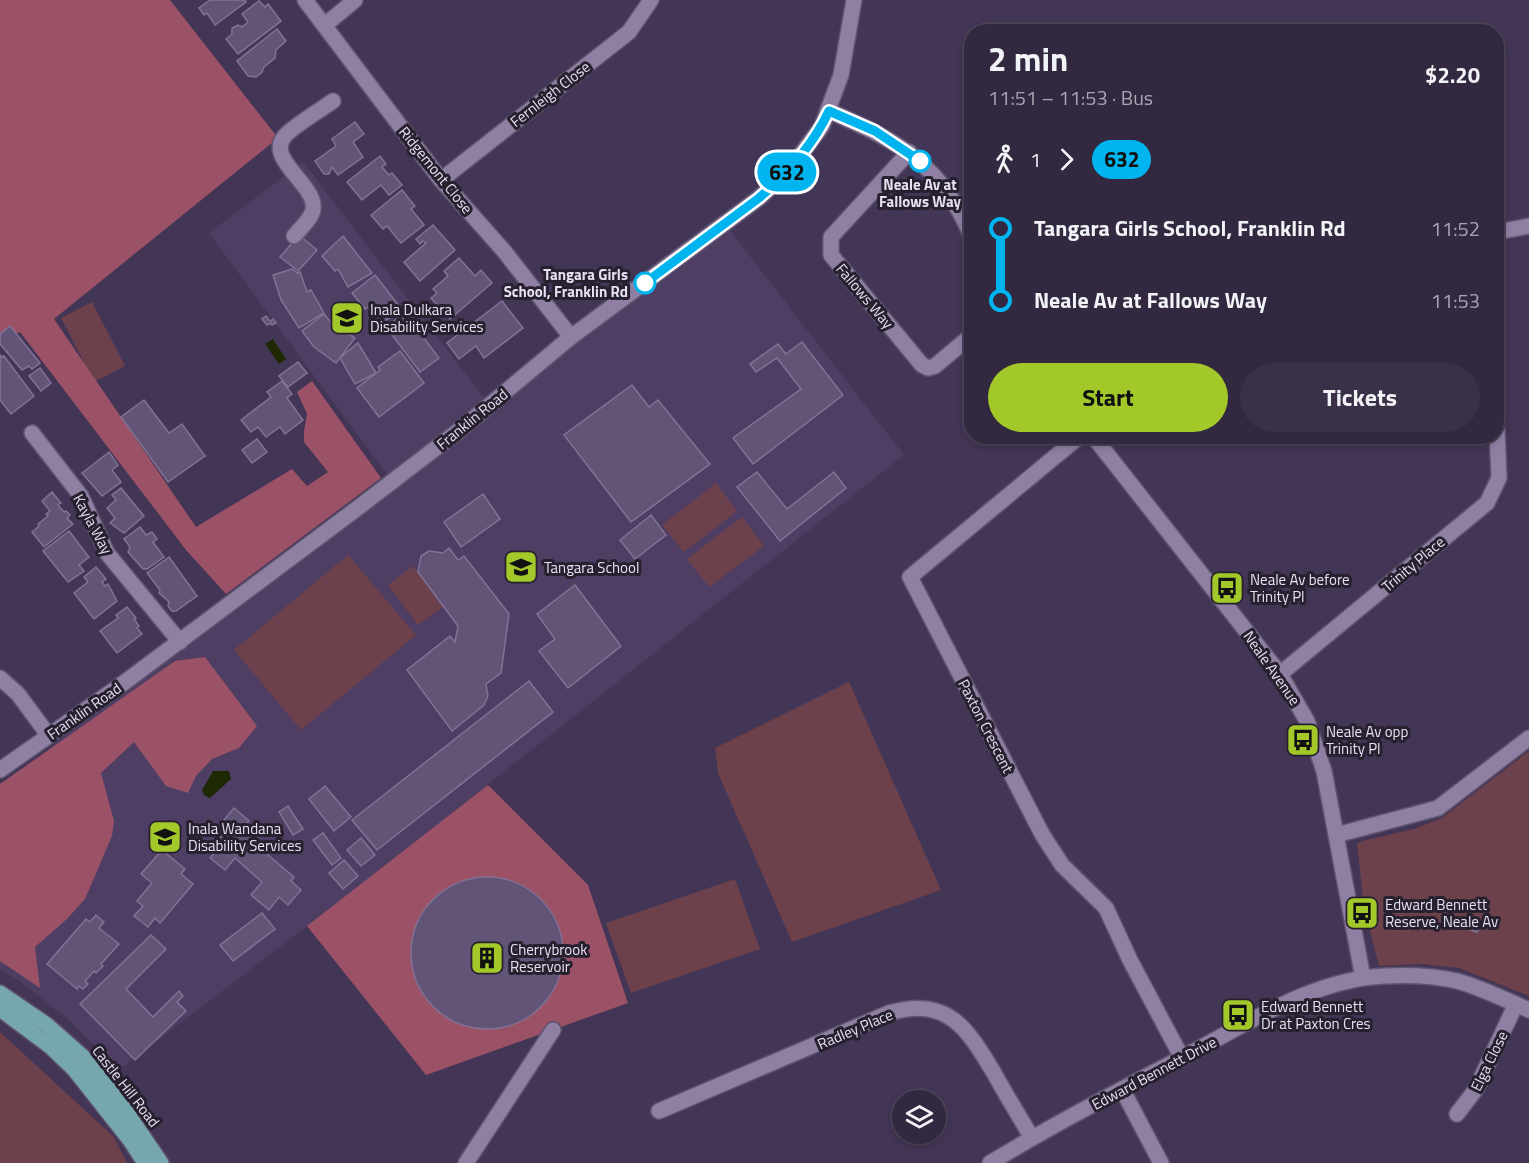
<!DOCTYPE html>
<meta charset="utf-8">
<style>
body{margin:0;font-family:"Titillium Web",sans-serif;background:#3a3047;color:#f1f3f6;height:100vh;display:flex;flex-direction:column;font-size:22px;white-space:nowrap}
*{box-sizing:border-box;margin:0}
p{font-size:20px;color:#a8a6b1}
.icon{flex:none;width:33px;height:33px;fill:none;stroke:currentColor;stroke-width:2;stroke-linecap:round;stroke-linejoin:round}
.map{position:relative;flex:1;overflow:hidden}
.side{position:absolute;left:964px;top:24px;width:540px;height:420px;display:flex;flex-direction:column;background:#322840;border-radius:24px;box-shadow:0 3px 9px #0003,0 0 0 2px #4d4459}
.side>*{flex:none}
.badge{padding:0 12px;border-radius:20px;font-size:21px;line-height:39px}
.buttons{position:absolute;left:892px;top:1090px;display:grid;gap:12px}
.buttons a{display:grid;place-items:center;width:54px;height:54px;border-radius:50%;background:#322840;box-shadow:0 3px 9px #0003,0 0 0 2px #4d4459;font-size:30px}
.map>.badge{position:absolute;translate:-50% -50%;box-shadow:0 0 0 3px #fff}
.legs{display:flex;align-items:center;gap:9px;height:66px;padding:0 24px;font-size:20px}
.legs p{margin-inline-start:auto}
.overview{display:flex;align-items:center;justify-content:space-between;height:102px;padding:0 24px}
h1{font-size:33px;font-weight:700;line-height:45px}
.action{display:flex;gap:12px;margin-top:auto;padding:12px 24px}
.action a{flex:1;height:69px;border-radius:36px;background:#a2c929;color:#111;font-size:24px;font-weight:700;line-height:69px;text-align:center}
.action a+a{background:#3a3047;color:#f1f3f6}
ul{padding:0 24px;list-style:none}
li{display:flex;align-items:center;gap:21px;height:72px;font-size:22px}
li i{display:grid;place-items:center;width:9px;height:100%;margin:0 8px;background:currentColor}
li i::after{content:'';width:15px;height:15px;margin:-8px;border:4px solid;border-radius:50%;background:#322840}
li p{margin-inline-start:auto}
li:first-child i{background:linear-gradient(#0000 50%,currentColor 0)}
li:last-child i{background:linear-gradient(currentColor 50%,#0000 0)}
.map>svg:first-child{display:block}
.built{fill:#4e3e64}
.green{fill:#6c414c}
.forest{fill:#9b5267}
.water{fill:#1e2803}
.building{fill:#625476;stroke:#817296;stroke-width:1.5}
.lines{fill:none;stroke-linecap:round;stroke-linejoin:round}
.minor-casing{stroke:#5f536e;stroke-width:18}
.major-casing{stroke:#5f536e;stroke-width:18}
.minor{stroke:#8e7fa3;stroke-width:15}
.major{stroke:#75a7ad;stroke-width:15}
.line-1-casing{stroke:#fff;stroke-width:14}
.line-1{stroke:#00b5ef;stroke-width:9}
.stop-1-dot{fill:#fff;stroke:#00b5ef;stroke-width:3}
.labels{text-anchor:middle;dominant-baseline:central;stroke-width:6;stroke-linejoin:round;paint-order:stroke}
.street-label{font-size:15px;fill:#e7dff4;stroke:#27212f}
.stop-label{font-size:15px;font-weight:bold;fill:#e7dff4;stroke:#27212f}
.poi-label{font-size:15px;fill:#e7dff4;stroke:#27212f;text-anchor:start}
</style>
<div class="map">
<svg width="1529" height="1163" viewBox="0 0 1529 1163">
<rect width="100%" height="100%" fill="#433555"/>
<g class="built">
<polygon points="303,162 488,403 390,479 209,233"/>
<polygon points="725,224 904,455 365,882 119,1070 68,1019 18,980 0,970 0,793 125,682"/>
</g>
<g class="green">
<polygon points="92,302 125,366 94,382 61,318"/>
<polygon points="716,483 737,511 684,552 662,525"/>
<polygon points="742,517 764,546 709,587 687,559"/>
<polygon points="348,555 416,635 301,730 234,650"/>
<polygon points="413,566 443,607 418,625 388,585"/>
<polygon points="849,682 941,890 792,942 718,773 715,748"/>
<polygon points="1529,751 1529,996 1459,968 1421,964 1379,966 1364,906 1357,844 1362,841 1414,829 1442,818"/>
<polygon points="735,879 760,949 631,993 606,923"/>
<polygon points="0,1032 114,1137 127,1163 0,1163"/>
</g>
<g class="forest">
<polygon points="0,0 170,0 278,138 54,319 196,527 292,469 307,486 328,472 304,442 304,431 307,414 297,392 312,381 381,478 226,594 186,550 20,332 0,341"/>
<polygon points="205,657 257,726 239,748 212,759 196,776 188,793 166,786 134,742 101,773 114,821 112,836 85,899 67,919 35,947 40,988 0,961 0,784 175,661"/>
<polygon points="488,785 588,885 628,1003 426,1075 307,926"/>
</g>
<g class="water">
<polygon points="273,339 286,359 279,364 265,344"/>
<polygon points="213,771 229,771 231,779 210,798 204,795 202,790"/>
</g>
<g class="building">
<polygon points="210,0 245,0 246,2 215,25 207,13 204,15 199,8"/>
<polygon points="259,1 265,7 268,4 281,21 238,54 226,39 232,34 232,28 238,25 242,27 248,22 242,14"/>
<polygon points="277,29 286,41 276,50 275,58 264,67 262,72 256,77 248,76 237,61"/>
<polygon points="355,122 364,134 353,142 363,157 338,175 332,167 329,174 324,174 315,161 336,146 332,139"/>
<polygon points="380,156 386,164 382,167 389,175 392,173 402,185 389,195 381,185 362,200 347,182"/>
<polygon points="402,190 415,206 411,209 424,225 401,243 387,226 383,229 371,215"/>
<polygon points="433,225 455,250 420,281 404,262 426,243 423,241 420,244 416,239"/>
<polygon points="299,235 317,250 298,271 280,257"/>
<polygon points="343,236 372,273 348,287 338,269 335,271 322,256"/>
<polygon points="459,258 475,276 481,270 492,283 450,319 431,298 437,293 433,289 448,276 444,271"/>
<polygon points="292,269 297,273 300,272 307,292 311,290 324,313 299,328 281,300 273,275"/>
<polygon points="375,275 403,311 376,325 368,307 365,309 352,293"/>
<polygon points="502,301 523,328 484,358 476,346 459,359 447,343"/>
<polygon points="405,313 439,358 420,372 386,327"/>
<polygon points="324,314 337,330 339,328 355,338 336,363 314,347 302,331"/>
<polygon points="266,316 270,321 273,319 276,323 272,325 271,323 267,325 262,319"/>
<polygon points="10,326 40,363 32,369 29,366 22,370 0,344 0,334"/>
<polygon points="802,342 843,395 753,464 733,438 801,389 777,358 756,372 750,364 778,344 786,354"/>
<polygon points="358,343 376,373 355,384 340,358"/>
<polygon points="400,351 424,383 379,417 357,388 380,370 378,367"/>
<polygon points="0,355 2,357 4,356 34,396 11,414 0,400"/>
<polygon points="298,362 307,373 288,387 279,376"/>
<polygon points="40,368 51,383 41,391 29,376"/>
<polygon points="282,381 292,394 287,398 303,420 285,434 280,427 266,437 258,427 251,432 241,420 271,397 267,392"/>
<polygon points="632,385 649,407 658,400 710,464 631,522 564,435"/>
<polygon points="144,400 169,433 182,424 205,456 168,482 121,417"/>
<polygon points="257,439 267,452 252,463 242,450"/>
<polygon points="109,452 118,465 112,470 121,482 102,496 82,473"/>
<polygon points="757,472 787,509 834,472 846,488 780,541 737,487"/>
<polygon points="121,488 144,516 124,533 110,523 115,518 107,508 116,500 112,495"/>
<polygon points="52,492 61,503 58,505 64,512 66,511 70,515 67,518 73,524 44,547 32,532 39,526 38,524 48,516 46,514 50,511 42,501"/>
<polygon points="483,494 500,519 461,547 444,522"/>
<polygon points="651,515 666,535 635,559 620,540"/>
<polygon points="140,527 146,535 152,532 157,539 153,542 164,557 147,569 143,569 128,552 130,547 124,539"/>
<polygon points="69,531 89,557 79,565 84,571 68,582 43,551"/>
<polygon points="449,548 458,560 464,556 509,614 501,673 486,684 488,696 484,705 452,731 407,670 450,636 455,642 458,626 418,572 421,556 429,551 443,553"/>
<polygon points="169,557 197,596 176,611 172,611 168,606 169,602 159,593 160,590 147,573"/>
<polygon points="96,567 106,579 102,582 105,586 108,584 117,601 94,619 74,593 88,582 84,577"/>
<polygon points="575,585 621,646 568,688 539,651 555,639 537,614"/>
<polygon points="127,607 136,618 134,619 139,626 137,628 142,634 117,653 100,631 118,618 116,615"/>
<polygon points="529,681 553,712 377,850 352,820"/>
<polygon points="325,786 351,817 334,831 309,799"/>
<polygon points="288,806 303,829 293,835 279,812"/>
<polygon points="234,808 249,821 247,823 261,834 254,843 294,877 291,881 301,890 288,905 279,897 269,910 251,895 262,882 235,858 225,870 210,858 225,841 214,832"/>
<polygon points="323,833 341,858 332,865 313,840"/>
<polygon points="361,838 375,855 361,866 347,850"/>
<polygon points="162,850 185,869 181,874 193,884 160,923 155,918 148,927 134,916 143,906 137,901 152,883 141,874"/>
<polygon points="344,860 358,876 343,889 329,873"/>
<circle cx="487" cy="953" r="76"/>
<polygon points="262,913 275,929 233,961 220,945"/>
<polygon points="96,915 104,922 99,928 119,944 101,964 103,966 96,973 94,971 85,981 88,984 83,989 79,986 77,989 47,964 86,919 90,922"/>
<polygon points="1461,918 1480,924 1477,932 1458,926"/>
<polygon points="151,935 166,949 126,989 153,1017 179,991 183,996 177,1002 186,1011 135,1060 80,1004"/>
</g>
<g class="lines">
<g class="minor-casing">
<g id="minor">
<polyline points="305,0 441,180 504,251 571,337"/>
<polyline points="325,25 355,0"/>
<path d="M829 111C898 141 942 164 972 238"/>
<polyline points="909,152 831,237 831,255 922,365 928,368 935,366 972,335"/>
<polyline points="441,180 629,32 651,0"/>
<polyline points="1497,232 1529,226"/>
<path d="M294 236C300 229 311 219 313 210 318 186 266 160 284 137 290 128 322 109 333 101"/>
<polyline points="32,433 81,496 107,553 180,642"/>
<polyline points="1080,436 910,577 1042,834 1062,865 1106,908 1130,960 1182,1058"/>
<polyline points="1093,436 1280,674 1307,721 1324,771 1363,978"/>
<polyline points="1280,674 1487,503 1499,478 1497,430"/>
<polyline points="0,678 18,694 49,736"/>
<polyline points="0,770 125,682 359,507 462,428 571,337 759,198 790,169 822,126 841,75 854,0"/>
<polyline points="1336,835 1438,808 1529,738"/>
<polyline points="1122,1089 1161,1163"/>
<path d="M659 1111 889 1013C948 996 967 1028 994 1073 1006 1095 1019 1116 1032 1138"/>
<polyline points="1457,1114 1476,1089 1516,1004"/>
<polyline points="466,1163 553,1030"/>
<path d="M990 1163C1054 1124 1122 1089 1189 1054 1250 1022 1314 979 1385 976 1408 975 1435 976 1457 981 1482 988 1506 1000 1529 1010"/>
</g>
</g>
<g class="major-casing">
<g id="major">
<polyline points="0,993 47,1025 82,1056 125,1110 161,1163"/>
<polyline points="0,1009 51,1047 74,1069 130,1140 145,1163"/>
</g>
</g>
<use href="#minor" class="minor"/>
<use href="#major" class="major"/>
</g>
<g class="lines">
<g class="line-1-casing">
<path id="line-1" d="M645 283 759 198C788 173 813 145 829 111L875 131 920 161"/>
</g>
<use href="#line-1" class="line-1"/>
</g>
<defs>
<g id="university-square" transform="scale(1.725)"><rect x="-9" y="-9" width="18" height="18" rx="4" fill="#a2c929" stroke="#27212f"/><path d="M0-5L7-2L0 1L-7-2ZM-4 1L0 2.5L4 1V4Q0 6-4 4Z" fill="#111"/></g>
<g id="school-square" transform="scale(1.725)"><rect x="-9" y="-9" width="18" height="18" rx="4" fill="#a2c929" stroke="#27212f"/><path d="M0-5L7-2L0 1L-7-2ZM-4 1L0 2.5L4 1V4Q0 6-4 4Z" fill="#111"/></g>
<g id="bus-square" transform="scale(1.725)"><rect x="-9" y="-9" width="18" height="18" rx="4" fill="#a2c929" stroke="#27212f"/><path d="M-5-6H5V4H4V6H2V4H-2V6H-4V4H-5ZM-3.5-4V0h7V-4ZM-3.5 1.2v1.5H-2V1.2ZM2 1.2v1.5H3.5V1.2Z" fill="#111"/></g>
<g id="building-square" transform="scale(1.725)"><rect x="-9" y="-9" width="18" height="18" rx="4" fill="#a2c929" stroke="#27212f"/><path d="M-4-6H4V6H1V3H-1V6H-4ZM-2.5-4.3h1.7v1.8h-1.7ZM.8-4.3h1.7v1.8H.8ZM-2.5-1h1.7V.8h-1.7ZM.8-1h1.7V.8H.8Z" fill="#111"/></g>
</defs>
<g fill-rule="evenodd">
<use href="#university-square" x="347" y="318"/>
<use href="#school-square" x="521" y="567"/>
<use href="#bus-square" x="1227" y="588"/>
<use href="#bus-square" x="1303" y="740"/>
<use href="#school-square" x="165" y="837"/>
<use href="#bus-square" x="1362" y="913"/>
<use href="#building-square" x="487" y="958"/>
<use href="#bus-square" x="1238" y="1015"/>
</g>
<g class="stop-1-dot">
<circle cx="920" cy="161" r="10"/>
<circle cx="645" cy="283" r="10"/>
</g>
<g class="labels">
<g class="street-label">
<text transform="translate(550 94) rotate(-38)">Fernleigh Close</text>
<text transform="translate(436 170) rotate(51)">Ridgemont Close</text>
<text transform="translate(865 296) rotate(50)">Fallows Way</text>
<text transform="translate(472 419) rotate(-39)">Franklin Road</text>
<text transform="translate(93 524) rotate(62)">Kayla Way</text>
<text transform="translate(1413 564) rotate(-40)">Trinity Place</text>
<text transform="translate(1272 668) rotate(55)">Neale Avenue</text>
<text transform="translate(84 711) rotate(-35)">Franklin Road</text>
<text transform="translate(986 726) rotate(63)">Paxton Crescent</text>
<text transform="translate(855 1029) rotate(-23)">Radley Place</text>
<text transform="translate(1489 1061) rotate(-64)">Elga Close</text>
<text transform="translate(1154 1073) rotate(-28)">Edward Bennett Drive</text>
<text transform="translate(126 1086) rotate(52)">Castle Hill Road</text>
</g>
<g class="stop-label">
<text x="920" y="184">Neale Av at<tspan x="920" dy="17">Fallows Way</tspan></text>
<text x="628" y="274" text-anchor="end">Tangara Girls<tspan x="628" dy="17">School, Franklin Rd</tspan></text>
</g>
<g class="poi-label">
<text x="370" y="309">Inala Dulkara<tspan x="370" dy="17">Disability Services</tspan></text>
<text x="544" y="567">Tangara School</text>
<text x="1250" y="579">Neale Av before<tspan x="1250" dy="17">Trinity Pl</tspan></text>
<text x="1326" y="731">Neale Av opp<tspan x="1326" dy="17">Trinity Pl</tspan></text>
<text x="188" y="828">Inala Wandana<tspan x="188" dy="17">Disability Services</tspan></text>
<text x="1385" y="904">Edward Bennett<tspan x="1385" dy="17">Reserve, Neale Av</tspan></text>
<text x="510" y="949">Cherrybrook<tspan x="510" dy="17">Reservoir</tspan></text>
<text x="1261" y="1006">Edward Bennett<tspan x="1261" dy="17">Dr at Paxton Cres</tspan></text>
</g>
</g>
</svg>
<div class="buttons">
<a><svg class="icon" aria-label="layers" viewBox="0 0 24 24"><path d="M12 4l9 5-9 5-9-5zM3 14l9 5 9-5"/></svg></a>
</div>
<b class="badge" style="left:787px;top:172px;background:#00b5ef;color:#111">632</b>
<section class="side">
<div class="overview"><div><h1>2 min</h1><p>11:51 – 11:53 · Bus</p></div><b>$2.20</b></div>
<div class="legs"><svg class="icon" aria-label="walk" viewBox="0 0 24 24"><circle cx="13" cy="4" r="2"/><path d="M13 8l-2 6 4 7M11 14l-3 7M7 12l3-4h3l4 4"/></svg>1<svg class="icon" aria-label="forward" viewBox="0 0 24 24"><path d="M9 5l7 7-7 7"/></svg><b class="badge" style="background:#00b5ef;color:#111">632</b></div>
<ul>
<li><i style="color:#00b5ef"></i><b>Tangara Girls School, Franklin Rd</b><p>11:52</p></li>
<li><i style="color:#00b5ef"></i><b>Neale Av at Fallows Way</b><p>11:53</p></li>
</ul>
<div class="action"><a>Start</a><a>Tickets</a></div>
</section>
</div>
